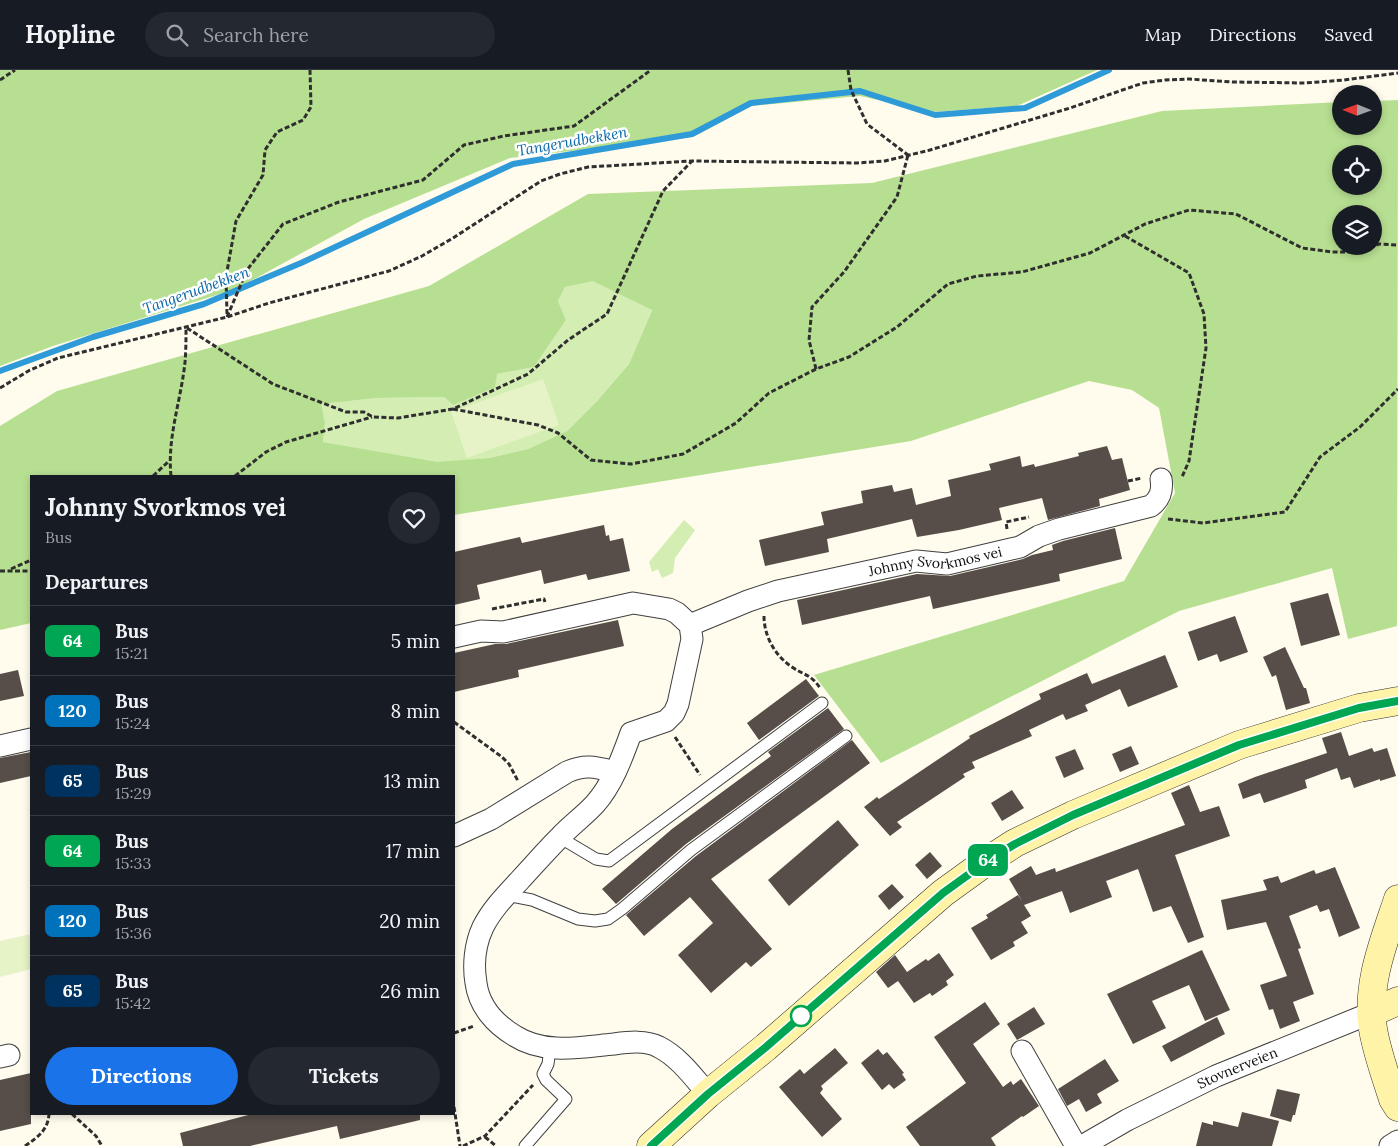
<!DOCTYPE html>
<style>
body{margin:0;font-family:Lora,serif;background:#242831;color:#f1f3f6;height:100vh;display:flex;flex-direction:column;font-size:19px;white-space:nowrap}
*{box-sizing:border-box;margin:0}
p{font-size:16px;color:#9ea1a6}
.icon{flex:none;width:28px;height:28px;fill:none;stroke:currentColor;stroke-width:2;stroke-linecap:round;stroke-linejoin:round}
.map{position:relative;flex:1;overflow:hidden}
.panel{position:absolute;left:30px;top:405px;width:425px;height:640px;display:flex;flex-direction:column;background:#171b24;border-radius:0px;box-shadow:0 2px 8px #0003}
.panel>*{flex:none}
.badge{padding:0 10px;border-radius:8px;font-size:18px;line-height:32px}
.needle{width:32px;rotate:271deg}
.controls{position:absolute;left:1332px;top:15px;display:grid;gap:10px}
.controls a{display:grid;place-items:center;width:50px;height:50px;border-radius:50%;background:#171b24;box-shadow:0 2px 8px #0003;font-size:25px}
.map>.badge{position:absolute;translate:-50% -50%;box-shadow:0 0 0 2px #fff}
h2{padding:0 15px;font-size:19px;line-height:45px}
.round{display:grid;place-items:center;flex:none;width:52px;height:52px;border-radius:26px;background:#242831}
.head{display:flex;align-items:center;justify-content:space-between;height:85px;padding:0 15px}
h1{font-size:24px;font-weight:700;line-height:38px}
.primary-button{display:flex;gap:10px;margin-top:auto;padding:10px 15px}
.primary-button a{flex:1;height:58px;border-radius:30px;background:#1a73e8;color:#fff;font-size:20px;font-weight:700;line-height:58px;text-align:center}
.primary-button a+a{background:#242831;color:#f1f3f6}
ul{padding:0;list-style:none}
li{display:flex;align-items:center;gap:15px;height:70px;padding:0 15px;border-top:1px solid #363941}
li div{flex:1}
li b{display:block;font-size:19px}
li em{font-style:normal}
li .badge{min-width:55px;font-weight:700;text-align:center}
header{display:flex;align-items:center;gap:30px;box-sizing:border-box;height:70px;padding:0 25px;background:#171b24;border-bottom:1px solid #363941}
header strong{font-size:24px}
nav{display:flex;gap:28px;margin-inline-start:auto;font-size:18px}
.search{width:350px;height:45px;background:#242831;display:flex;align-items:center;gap:12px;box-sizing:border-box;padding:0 18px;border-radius:28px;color:#9ea1a6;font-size:19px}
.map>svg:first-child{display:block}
.green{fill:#d3edb3}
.forest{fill:#b7df91;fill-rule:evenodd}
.pitch{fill:#e5f3c6}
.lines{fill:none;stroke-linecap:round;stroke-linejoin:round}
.stream{stroke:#2e9ad8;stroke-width:6}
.building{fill:#574e49}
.lane-casing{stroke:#404040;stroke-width:13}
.street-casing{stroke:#404040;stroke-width:23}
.secondary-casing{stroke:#2f2f2f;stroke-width:29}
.path{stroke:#2f2f2f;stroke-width:3;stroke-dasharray:5 2.5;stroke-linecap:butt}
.lane{stroke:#fff;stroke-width:11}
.street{stroke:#fff;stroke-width:21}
.secondary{stroke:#fff3a8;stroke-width:28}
.line-casing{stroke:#fff;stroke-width:11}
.line{stroke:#00a651;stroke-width:8}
.stop-dot{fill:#fff;stroke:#00a651;stroke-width:2.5}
.labels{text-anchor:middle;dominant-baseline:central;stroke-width:5;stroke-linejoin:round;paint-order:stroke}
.street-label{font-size:14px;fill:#0d0d0d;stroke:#fff}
.water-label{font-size:15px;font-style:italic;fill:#0d69a9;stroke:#fff}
</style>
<header>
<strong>Hopline</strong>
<div class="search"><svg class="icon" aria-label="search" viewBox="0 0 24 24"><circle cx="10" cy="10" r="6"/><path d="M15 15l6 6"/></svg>Search here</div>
<nav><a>Map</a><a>Directions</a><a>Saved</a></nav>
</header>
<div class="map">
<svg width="1398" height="1076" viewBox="0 0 1398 1076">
<rect width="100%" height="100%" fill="#fffbed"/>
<g class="green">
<polygon points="593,210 652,239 629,294 598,330 567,361 528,379 489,388 437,393 323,372 325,353 320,334 377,328 444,327 453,335 497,304 534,297 566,250 558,231 565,217"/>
<polygon points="684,450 695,460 675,488 673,503 662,508 658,499 652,502 649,492"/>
</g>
<g class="forest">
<polygon points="0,0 1097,0 1017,36 932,42 860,26 751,36 693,67 510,88 364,149 236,219 53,276 0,296"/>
<path d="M1398 30 1397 556 1348 569 1332 498 1179 541 881 693 814 605 1124 511 1175 423 1159 338 1132 320 1089 311 911 371 454 445V406H31V553L0 560V356L57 321 429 216 588 124 872 113 1162 41 1341 32V56H1374V31ZM1341 84H1374V116H1341ZM1341 144H1374V176H1341ZM593 211 652 240 629 294 598 330 567 361 528 379 489 388 437 392 323 372 325 353 321 334 377 328 444 327 453 335 495 317 497 304 534 297 566 250 558 231 565 217Z"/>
</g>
<g class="pitch">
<polygon points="543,309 559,355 467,388 451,342"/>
<polygon points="31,864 31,899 0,907 0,871"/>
</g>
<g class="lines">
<polyline class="stream" points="0,301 93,267 204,234 301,193 513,94 692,64 751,33 860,21 935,45 1025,38 1109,0"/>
</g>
<g class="building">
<polygon points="1107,376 1112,390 1122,388 1130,420 1099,429 1100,436 1048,450 1042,428 999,438 1002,450 959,460 917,467 912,449 827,469 829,482 765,496 759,470 824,455 821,442 863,433 861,421 892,415 894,422 912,418 916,435 951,426 948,410 991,400 989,394 1020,386 1022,397 1034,394 1035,397 1079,386 1078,383"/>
<polygon points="604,455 606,466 609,465 610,471 623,468 630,501 588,510 586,504 544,514 541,500 477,515 480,529 454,535 454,482 520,467 522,473"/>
<polygon points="1115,458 1122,489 1059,504 1060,511 933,539 930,526 802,555 797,530 917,504 950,506 1023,489 1032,485 1053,480 1052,475 1063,471"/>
<polygon points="1328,523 1340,565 1301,576 1290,533"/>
<polygon points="1235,546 1248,582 1220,592 1217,584 1198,591 1188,562"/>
<polygon points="618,550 624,576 518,600 519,607 454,622 454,583 495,574 506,574"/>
<polygon points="1285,577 1304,618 1306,618 1310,633 1286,640 1276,605 1272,607 1263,587"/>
<polygon points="1165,585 1178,617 1128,637 1120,619 1085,635 1088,641 1066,650 1063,644 1029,660 1032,666 972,692 975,698 963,704 965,707 897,752 902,757 890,766 864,737 877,727 879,729 970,668 969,666 1041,629 1039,624 1087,603 1092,614"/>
<polygon points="18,600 24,626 0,631 0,604"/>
<polygon points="806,609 819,626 759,670 747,653"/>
<polygon points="828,638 844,659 686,774 616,834 602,819 672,759 771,686 768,682"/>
<polygon points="1341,662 1349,686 1372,678 1374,682 1387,678 1396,706 1380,711 1380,709 1354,718 1350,707 1341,710 1337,698 1305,710 1307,718 1264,733 1260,723 1243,729 1238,714 1255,707 1327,683 1322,668"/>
<polygon points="852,670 870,693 711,809 772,879 751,897 746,892 711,923 678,885 713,853 690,827 644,866 626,845 696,786"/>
<polygon points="1131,676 1139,694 1120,702 1112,684"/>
<polygon points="1075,679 1084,699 1064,708 1055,687"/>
<polygon points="31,682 31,706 0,713 0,688"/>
<polygon points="1189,715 1200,742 1219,736 1230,766 1175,785 1204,867 1188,873 1171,836 1153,842 1138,799 1106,811 1112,827 1070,843 1062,821 1024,835 1031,846 1021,852 1028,863 1013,872 1015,876 991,890 971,858 988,848 986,845 1018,825 1022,831 1009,809 1031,796 1036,805 1055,798 1056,802 1185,755 1171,723"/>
<polygon points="1012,720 1024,738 1002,751 991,733"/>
<polygon points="838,750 859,775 789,836 768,810"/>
<polygon points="930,782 942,796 927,809 915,795"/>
<polygon points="1335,797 1360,858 1339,867 1329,839 1320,842 1317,835 1289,846 1301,878 1298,879 1314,924 1293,932 1300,951 1280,959 1273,939 1269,940 1260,915 1287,906 1266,852 1227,860 1221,830 1267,820 1263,810 1278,806 1281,813 1314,800 1316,804"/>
<polygon points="892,814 904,827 889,840 878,826"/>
<polygon points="1202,880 1230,940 1205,951 1189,915 1152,931 1166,958 1133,974 1107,924"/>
<polygon points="939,883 954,905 946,911 948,915 932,926 930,923 914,933 898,911 888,918 876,902 895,885 907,902 926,889 928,891"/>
<polygon points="985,932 1000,954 973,974 1003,1017 1011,1011 1013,1015 1021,1009 1039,1036 1023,1047 1022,1046 991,1068 996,1076 920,1076 906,1057 966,1013 934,967"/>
<polygon points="1034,937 1045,954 1017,970 1007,954"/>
<polygon points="1217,947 1225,964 1171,992 1162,976"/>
<polygon points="835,978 848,993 821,1016 823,1019 820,1023 842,1049 822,1067 779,1017 800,999 804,1004"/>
<polygon points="878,979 883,985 887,982 904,1003 902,1004 906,1010 894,1019 889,1014 882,1020 861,993"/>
<polygon points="1105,989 1119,1011 1097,1024 1102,1033 1086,1042 1079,1029 1067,1036 1058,1019"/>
<polygon points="31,1003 31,1054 0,1061 0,1010"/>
<polygon points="1277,1019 1300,1024 1295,1045 1293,1045 1291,1052 1270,1046"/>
<polygon points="1242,1042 1279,1051 1272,1076 1196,1076 1202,1052 1213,1055 1213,1051 1238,1057"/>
<polygon points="252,1044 420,1044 420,1050 340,1069 337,1056 250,1076 183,1076 180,1063"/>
</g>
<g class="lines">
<g class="lane-casing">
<g id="lane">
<polyline points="559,767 596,789 609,791 822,633"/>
<polyline points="506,825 532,830 578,849 595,851 608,849 622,839 691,780 846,666"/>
<polyline points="525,1076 566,1029 546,1010 543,1004 548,994 550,978"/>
</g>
</g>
<g class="street-casing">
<g id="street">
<path id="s1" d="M690 555 748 531 778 521 916 491 947 494 1011 479 1020 477 1039 466 1059 459 1151 436C1160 429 1163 421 1161 409"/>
<path d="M454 567 481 561 503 562 633 533 669 539 677 543 690 555 692 569 678 634 674 643 666 651 631 663C622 688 612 715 595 734 584 746 570 756 559 768 546 781 533 796 520 810 507 824 492 839 483 857 475 874 473 895 476 913 479 936 495 954 515 966 545 985 581 977 614 974 629 972 646 970 659 977 679 987 694 1008 708 1024"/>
<polyline points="0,676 31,669"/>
<path d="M454 766 491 749 567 702C586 694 595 697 615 702"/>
<polyline points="1022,981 1076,1076"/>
<polyline points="0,987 9,985"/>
<path id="s2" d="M1082 1076 1127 1050 1216 1006 1371 943"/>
<polyline points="1390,1076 1398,1071"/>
</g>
</g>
<g class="secondary-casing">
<g id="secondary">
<path d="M1398 829C1384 871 1366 914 1373 959 1377 983 1386 1007 1393 1029L1398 1037"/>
<polyline points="1371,943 1398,931"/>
<polyline points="651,1076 708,1024 766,977 943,823 990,789 1015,773 1073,745 1239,675 1359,638 1398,631"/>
</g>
</g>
<g class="path">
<polyline points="848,0 851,20 867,54 908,85"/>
<polyline points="0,10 15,0"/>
<polyline points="1125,166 1189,203 1204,244 1206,278 1189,391 1182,407"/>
<polyline points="227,244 226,207 236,151 263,105 265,80 277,62 303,50 311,37 310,0"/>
<polyline points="227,247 247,200 283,154 339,132 423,110 464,75 504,66 574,56 651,0"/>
<polyline points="187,258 273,314 346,342 364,342 373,347 398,348 453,339 528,304 568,270 607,244 663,121 692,91"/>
<polyline points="816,299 809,270 812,237 844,202 897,127 908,85"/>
<polyline points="0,318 30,300 58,288 227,247 269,233 389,201 422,186 453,168 541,111 560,104 588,97 692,91 857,93 885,91 930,80 1070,38 1143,13 1165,10 1189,9 1233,12 1305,13 1344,10 1398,3"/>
<polyline points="453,339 538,355 558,363 591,390 631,394 683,384 736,353 769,323 816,299 849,287 897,257 948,214 977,206 1022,202 1090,183 1145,154 1189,140 1236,144 1302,178 1332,182 1358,182 1379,174 1398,175"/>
<polyline points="153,406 169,391"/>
<path d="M171 406C167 367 181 331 185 292 186 281 186 269 186 258"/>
<polyline points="235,406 266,382 286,372 372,347"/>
<polyline points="1128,411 1142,408"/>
<polyline points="1168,449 1203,453 1285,442 1320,387 1360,357 1398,319"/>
<polyline points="1007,459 1006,452 1029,447"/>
<polyline points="11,499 31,490"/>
<polyline points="0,501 31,501"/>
<polyline points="492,539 544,529 545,532"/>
<path d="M764 546C764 566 775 586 792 597 803 605 811 604 820 618"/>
<polyline points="454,652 502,687 509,694 518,711"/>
<polyline points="675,667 700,705"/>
<polyline points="454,963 474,956"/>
<polyline points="454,1037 460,1076"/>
<polyline points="72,1044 96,1066 102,1076"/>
<polyline points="485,1067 496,1076"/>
<path d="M25 1076C38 1067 48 1060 49 1044"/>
<polyline points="463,1076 485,1066 533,1015"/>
</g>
<use href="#lane" class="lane"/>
<use href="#street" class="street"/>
<use href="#secondary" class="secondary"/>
</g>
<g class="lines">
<g class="line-casing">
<polyline id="line" points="651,1076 708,1024 766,977 943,823 990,789 1015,774 1073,745 1239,675 1359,638 1398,631"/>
</g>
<use href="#line" class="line"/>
</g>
<circle class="stop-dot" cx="801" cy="946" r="10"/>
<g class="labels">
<g class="street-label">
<text stroke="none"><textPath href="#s1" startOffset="255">Johnny Svorkmos vei</textPath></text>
<text stroke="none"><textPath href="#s2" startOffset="174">Stovnerveien</textPath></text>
</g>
<g class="water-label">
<text transform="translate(572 71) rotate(-10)">Tangerudbekken</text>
<text transform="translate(196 220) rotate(-20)">Tangerudbekken</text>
</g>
</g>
</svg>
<div class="controls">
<a><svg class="needle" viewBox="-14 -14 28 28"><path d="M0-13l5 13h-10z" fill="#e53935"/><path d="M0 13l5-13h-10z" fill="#9ea1a6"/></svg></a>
<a><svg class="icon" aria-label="locate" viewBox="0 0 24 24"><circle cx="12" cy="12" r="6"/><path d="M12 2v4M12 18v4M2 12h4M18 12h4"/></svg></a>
<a><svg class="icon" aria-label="layers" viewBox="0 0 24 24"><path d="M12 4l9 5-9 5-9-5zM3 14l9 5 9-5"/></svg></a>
</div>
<b class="badge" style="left:988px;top:790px;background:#00a651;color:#fff">64</b>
<section class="panel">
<div class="head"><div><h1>Johnny Svorkmos vei</h1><p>Bus</p></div><a class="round"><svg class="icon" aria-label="heart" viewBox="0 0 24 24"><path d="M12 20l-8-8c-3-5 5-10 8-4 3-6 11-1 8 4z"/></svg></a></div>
<h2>Departures</h2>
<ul>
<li><span class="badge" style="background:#00a651;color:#fff">64</span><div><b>Bus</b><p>15:21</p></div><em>5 min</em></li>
<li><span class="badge" style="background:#0072bc;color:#fff">120</span><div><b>Bus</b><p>15:24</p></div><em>8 min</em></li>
<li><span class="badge" style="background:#003260;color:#fff">65</span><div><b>Bus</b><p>15:29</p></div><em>13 min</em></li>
<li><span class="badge" style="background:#00a651;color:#fff">64</span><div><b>Bus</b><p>15:33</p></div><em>17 min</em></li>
<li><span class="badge" style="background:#0072bc;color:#fff">120</span><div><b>Bus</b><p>15:36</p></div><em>20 min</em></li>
<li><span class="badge" style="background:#003260;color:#fff">65</span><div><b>Bus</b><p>15:42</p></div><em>26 min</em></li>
</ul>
<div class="primary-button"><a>Directions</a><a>Tickets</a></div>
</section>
</div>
